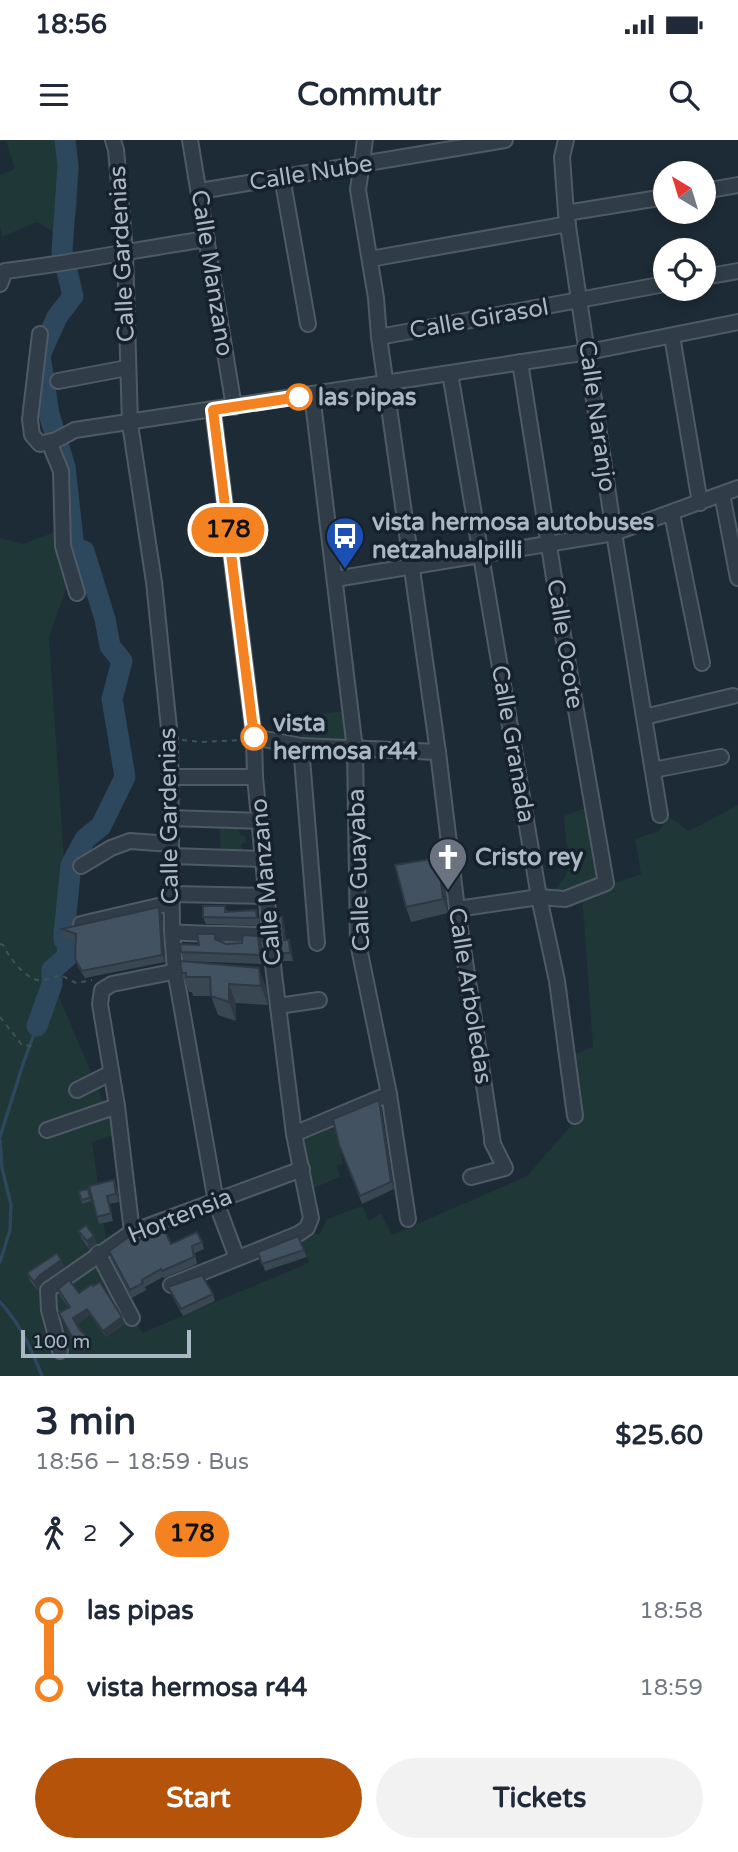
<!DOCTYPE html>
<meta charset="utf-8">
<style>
body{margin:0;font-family:"Varela Round",sans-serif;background:#f2f2f3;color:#1f2937;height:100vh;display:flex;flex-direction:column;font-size:26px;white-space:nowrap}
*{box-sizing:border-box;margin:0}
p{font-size:23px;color:#747a83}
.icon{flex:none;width:38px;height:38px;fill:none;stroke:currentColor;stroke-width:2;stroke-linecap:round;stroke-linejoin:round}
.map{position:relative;height:1236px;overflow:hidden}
.sheet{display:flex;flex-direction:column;background:#fff;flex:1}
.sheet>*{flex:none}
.badge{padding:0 14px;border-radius:23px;font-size:24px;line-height:46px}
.needle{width:46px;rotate:322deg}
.controls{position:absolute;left:653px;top:21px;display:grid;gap:14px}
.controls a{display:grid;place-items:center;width:63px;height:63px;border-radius:50%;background:#fff;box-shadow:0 4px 10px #0003;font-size:35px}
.scale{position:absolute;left:21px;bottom:18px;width:170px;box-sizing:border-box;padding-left:7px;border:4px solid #aab7c5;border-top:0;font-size:19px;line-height:24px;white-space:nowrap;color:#aab7c5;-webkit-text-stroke:5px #16212b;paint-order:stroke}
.map>.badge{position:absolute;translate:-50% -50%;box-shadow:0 0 0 4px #fff}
.legs{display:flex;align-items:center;gap:10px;height:77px;padding:0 35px;font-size:23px}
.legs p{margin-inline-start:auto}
.summary{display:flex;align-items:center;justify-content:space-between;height:119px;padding:0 35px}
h1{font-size:38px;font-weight:700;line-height:52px}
.action{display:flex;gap:14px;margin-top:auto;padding:14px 35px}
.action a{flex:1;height:80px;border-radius:42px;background:#b45309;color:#fff;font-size:28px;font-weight:700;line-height:80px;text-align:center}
.action a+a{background:#f2f2f3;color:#1f2937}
ul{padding:0 35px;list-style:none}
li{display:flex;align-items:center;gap:24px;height:77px;font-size:26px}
li i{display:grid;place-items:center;width:10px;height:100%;margin:0 9px;background:currentColor}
li i::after{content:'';width:18px;height:18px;margin:-9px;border:5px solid;border-radius:50%;background:#fff}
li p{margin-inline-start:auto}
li:first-child i{background:linear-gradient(#0000 50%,currentColor 0)}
li:last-child i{background:linear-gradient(currentColor 50%,#0000 0)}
.status{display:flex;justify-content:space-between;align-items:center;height:49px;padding:0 35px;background:#fff;direction:ltr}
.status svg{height:19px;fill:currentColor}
header{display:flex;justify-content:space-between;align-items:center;height:91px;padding:0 35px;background:#fff;font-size:32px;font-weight:700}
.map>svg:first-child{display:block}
.green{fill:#1f3737}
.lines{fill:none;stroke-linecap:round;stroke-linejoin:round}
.stream{stroke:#2d475d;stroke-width:3.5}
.river{stroke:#2d475d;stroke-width:21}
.minor-casing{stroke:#4e5a65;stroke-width:18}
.path{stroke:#3c5454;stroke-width:2;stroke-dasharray:5 5;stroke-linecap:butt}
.minor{stroke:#303c47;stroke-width:14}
.wall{fill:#394753}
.shaded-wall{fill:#2e3944}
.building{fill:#425261;stroke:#2e3944;stroke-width:2}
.line-1-casing{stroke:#fff;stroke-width:16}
.line-1{stroke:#f58220;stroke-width:10}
.stop-1-dot{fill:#fff;stroke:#f58220;stroke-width:3.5}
.labels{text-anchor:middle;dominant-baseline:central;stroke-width:7;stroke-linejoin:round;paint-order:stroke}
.street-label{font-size:24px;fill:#aab7c5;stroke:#16212b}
.stop-label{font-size:24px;font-weight:bold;fill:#aab7c5;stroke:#16212b;text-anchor:start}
.poi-label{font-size:24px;font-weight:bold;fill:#aab7c5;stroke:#16212b;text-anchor:start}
</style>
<div class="status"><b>18:56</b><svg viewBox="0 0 49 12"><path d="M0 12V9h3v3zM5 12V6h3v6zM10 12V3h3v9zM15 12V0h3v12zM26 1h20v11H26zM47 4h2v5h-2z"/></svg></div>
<header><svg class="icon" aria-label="menu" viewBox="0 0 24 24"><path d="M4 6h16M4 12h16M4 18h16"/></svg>Commutr<svg class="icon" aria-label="search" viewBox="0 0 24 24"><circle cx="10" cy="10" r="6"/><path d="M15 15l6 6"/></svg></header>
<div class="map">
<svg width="738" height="1236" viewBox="0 0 738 1236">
<rect width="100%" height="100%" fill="#1d2b36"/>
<g class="green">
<polygon points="0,0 70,0 79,27 77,71 67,95 52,91 37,82 2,97 0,87 0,35 15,29 6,1 0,2"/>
<polygon points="71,386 80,410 49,497 64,720 61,740 57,852 117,994 92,1002 108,1113 142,1193 306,1124 309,1122 301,1099 311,1094 320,1094 327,1079 362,1066 369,1081 381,1073 392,1095 527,1036 576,980 573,915 593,907 582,754 641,734 635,699 659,691 669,677 689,691 738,665 738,1236 0,1236 0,398 23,404"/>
<polygon points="344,571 349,605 300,604 304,576"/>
<polygon points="585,668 601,739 552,752 565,737 573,719 566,702 564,676"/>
<polygon points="219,681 238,682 240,695 245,696 246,702 241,705 244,714 221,718"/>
<polygon points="334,985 343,1024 337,1026 340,1037 311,1049 302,1001"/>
</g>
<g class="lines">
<g class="stream">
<polyline points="0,997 23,924 37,886"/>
<polyline points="0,1000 2,1028 11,1065 10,1090 0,1122"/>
<path d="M0 1162C20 1184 31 1208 42 1236"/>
</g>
<polyline class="river" points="37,886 52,844 52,830 67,817 68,804 64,800 64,793 71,725 85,699 101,686 125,637 112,559 122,521 110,506 105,479 84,411 74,408 65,327 49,274 40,215 57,177 73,156 62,111 68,26 65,0"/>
<g class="minor-casing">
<g id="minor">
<polyline points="113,0 116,10 125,111 130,284 154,442 170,598 172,792 175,830 216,1062 237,1118"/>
<polyline points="190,0 234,267"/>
<polyline points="365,0 358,50 376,158 379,197 438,612 457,769 493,1004"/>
<polyline points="566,0 562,17 566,73 614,393 660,675"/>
<polyline points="282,37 308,184"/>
<polyline points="200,51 505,0"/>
<polyline points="704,51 738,45"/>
<polyline points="566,73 665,57"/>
<polyline points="370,119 568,84"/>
<polyline points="704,137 738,131"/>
<path d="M0 144 5 131C73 123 139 109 207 99"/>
<polyline points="40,194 30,279 32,295 40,304 56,300 75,290 588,212 738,182"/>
<polyline points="672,196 700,363"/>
<polyline points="379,197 665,144"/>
<polyline points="450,233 539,757 557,841 575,976"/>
<polyline points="58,241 127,228"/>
<polyline points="312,254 355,609 358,803 389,954 408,1079"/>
<polyline points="49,302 61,331 63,406 77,453"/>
<polyline points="722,354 738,438"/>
<polyline points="672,374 702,523"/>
<polyline points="335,439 614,393 738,348"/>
<polyline points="644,577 733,556"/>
<polyline points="254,597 301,606 438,612"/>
<polyline points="301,606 317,803"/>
<polyline points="653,630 721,617"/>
<polyline points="170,637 255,637"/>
<polyline points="170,678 261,681"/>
<polyline points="171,716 264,719"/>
<polyline points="81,726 111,708 130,701 171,704"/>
<polyline points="172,754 268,756"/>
<polyline points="457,769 539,757 565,759 606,743 564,501 520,222"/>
<polyline points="81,784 171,763"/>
<path d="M172 792C205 795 238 793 271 796"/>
<polyline points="278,866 319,860"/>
<polyline points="77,950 111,933"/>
<polyline points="47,990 117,966"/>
<polyline points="294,994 389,954"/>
<polyline points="471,1037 505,1028 492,1002"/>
<polyline points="132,1092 117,966 100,864 102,850 112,844 182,830"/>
<polyline points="98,1113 132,1178"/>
<polyline points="171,1145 298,1094 307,1088 311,1078 294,994 274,834 255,637 254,597 213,270"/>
<polyline points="60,1211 49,1170 48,1150 132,1092 302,1029"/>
</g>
</g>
<g class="path">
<polyline points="182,600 201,602 240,600"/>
<path d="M0 804 3 805C8 816 26 840 39 840 45 841 55 837 61 835L76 843 92 840"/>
<polyline points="0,877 22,905 35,906"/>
</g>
<use href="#minor" class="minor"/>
</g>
<g class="wall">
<polygon points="443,733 448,773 411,782 406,767"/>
<polygon points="225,766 227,771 259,778 260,786 206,784 203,777"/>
<polygon points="159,767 162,775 165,822 85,838 78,827 75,819 76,801 64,797 62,789"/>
<polygon points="284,784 286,800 291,808 293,821 282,821 280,813"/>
<polygon points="217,800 226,804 262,805 263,824 184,821 181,812"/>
<polygon points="180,821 266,847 268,865 236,863 236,881 218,875 211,856 193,856 192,852 189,852 182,833"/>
<polygon points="381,968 394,1049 362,1064 339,1005"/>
<polygon points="89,1046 117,1048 119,1062 109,1064 113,1081 99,1084"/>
<polygon points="88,1049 91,1061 82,1064 79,1051"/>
<polygon points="151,1087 171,1104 202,1102 204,1109 195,1113 197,1124 164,1138 163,1137 145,1147 146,1150 132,1158 111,1118 109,1111 137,1101 154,1093"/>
<polygon points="78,1091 94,1096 97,1104 89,1109 81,1098"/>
<polygon points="304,1110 307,1117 265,1131 258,1112"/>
<polygon points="61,1120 64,1127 43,1142 37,1150 30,1141 27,1133"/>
<polygon points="168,1147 213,1154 215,1161 183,1176 171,1154"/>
<polygon points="58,1149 79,1153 125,1184 106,1197 90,1175 77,1184 90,1204 84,1211 73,1201 62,1180 59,1173 69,1168 60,1156"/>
</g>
<g class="shaded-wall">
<polygon points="438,718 443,733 448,773 443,759"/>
<polygon points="159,767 162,775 165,822 162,815"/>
<polygon points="282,777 284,784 286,808 284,800"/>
<polygon points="258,796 262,805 263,824 260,815"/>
<polygon points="289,800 291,808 293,821 290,813"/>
<polygon points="259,828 266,847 268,865 261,846"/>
<polygon points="229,844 236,863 236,881 229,862"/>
<polygon points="379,960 381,968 394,1049 391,1042"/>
<polygon points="114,1040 117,1048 119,1062 116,1054"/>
<polygon points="94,1096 97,1104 89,1109 87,1101"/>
<polygon points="61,1120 64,1127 43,1142 37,1150 34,1142 40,1135"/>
<polygon points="87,1169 90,1175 76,1185 73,1178"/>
<polygon points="122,1177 125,1184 106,1197 103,1191"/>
<polygon points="88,1197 90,1204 84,1211 81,1204"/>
</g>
<g class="building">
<polygon points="438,718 443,759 406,767 395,725"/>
<polygon points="203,766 225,766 225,772 256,770 257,778 203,777"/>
<polygon points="159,767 162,815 82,831 75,819 76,794 62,789"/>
<polygon points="276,777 282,777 284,800 289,800 290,813 280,813"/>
<polygon points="197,794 215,794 215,799 226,804 242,803 243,795 258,796 260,815 181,812 180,804 199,805"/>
<polygon points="180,821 259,828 261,846 229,844 229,862 211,856 210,837 186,837 186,833 182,833"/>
<polygon points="379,960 391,1042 360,1056 339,1005 333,979"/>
<polygon points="114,1040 116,1054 107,1056 111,1073 97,1077 89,1046"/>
<polygon points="88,1049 90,1058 81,1060 79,1051"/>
<polygon points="161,1083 171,1104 197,1092 202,1102 192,1106 194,1117 162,1131 161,1129 142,1140 143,1143 130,1150 109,1111 133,1094 137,1101 155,1093 151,1087"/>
<polygon points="86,1085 94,1096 87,1101 78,1091"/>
<polygon points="298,1096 304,1110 262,1124 258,1112"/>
<polygon points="57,1113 61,1120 40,1135 34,1142 27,1133"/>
<polygon points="202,1135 213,1154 181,1169 168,1147"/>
<polygon points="69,1140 79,1153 92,1144 93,1146 100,1142 122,1177 103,1191 87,1169 73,1178 79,1189 88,1197 81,1204 71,1195 59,1173 70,1167 58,1149"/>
</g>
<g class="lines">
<g class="line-1-casing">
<polyline id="line-1" points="254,597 213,270 299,257"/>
</g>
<use href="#line-1" class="line-1"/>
</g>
<defs>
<g id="bus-pin" transform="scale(2.0125)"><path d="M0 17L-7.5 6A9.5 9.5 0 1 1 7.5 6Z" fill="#1a4fb4" stroke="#16212b"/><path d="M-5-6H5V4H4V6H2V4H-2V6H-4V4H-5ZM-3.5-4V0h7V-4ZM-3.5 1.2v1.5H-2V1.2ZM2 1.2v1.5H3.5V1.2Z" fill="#fff"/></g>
<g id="church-pin" transform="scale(2.0125)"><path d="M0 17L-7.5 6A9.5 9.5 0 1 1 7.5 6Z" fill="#6b7280" stroke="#16212b"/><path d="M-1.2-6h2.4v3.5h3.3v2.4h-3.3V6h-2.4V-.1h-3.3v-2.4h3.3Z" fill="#fff"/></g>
</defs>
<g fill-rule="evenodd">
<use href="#bus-pin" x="345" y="396"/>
<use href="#church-pin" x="448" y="717"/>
</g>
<g class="stop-1-dot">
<circle cx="299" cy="257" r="12"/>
<circle cx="254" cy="597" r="12"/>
</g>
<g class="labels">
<g class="street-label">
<text transform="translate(311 33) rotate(-9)">Calle Nube</text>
<text transform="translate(122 114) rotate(-93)">Calle Gardenias</text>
<text transform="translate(212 133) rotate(81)">Calle Manzano</text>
<text transform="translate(479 179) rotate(-10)">Calle Girasol</text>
<text transform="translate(597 276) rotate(82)">Calle Naranjo</text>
<text transform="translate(565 504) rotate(81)">Calle Ocote</text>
<text transform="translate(513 604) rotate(80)">Calle Granada</text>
<text transform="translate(169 676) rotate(-91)">Calle Gardenias</text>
<text transform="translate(359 730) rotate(-92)">Calle Guayaba</text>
<text transform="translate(266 742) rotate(-95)">Calle Manzano</text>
<text transform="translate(470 856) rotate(81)">Calle Arboledas</text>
<text transform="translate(180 1076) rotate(-22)">Hortensia</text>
</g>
<g class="stop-label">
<text x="318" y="257">las pipas</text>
<text x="273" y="583">vista<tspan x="273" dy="28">hermosa r44</tspan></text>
</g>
<g class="poi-label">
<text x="372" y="382">vista hermosa autobuses<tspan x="372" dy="28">netzahualpilli</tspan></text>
<text x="475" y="717">Cristo rey</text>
</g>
</g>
</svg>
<div class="controls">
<a><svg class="needle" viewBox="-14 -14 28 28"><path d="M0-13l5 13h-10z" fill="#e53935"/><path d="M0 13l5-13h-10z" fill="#747a83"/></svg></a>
<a><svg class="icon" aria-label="locate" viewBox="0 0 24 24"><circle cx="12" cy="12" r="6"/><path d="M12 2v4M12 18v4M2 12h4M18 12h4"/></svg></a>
</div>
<div class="scale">100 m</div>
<b class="badge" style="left:228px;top:390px;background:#f58220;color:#111">178</b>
</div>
<section class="sheet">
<div class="summary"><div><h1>3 min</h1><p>18:56 – 18:59 · Bus</p></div><b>$25.60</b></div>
<div class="legs"><svg class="icon" aria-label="walk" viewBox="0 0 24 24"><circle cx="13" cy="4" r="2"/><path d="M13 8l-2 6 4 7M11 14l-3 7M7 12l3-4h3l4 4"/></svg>2<svg class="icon" aria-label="forward" viewBox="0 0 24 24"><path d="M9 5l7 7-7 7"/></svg><b class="badge" style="background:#f58220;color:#111">178</b></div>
<ul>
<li><i style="color:#f58220"></i><b>las pipas</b><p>18:58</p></li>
<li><i style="color:#f58220"></i><b>vista hermosa r44</b><p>18:59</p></li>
</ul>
<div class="action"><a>Start</a><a>Tickets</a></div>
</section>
